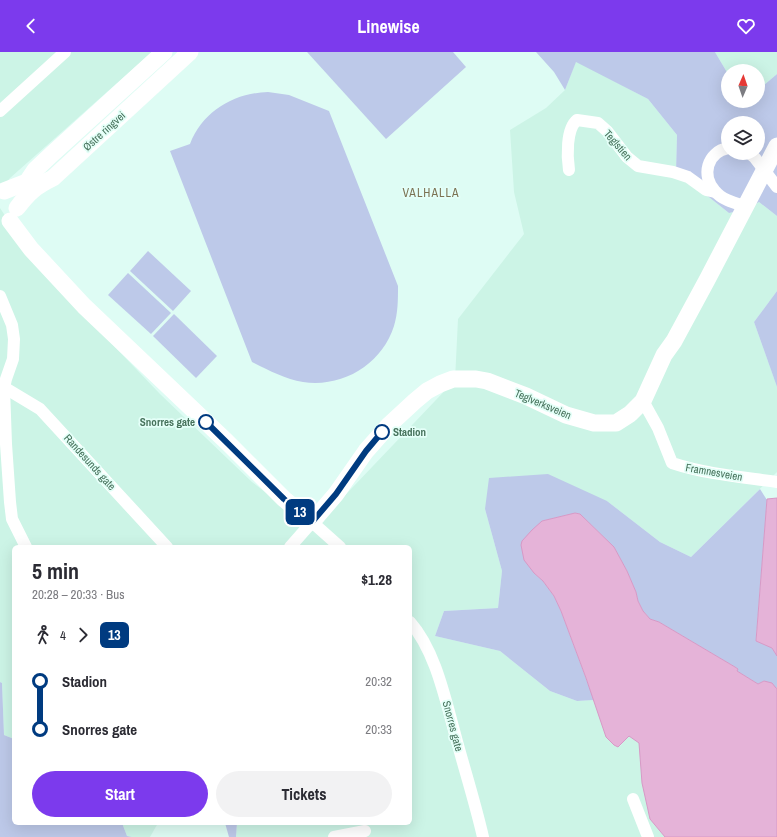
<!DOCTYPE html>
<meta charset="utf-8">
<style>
body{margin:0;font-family:"Archivo Narrow",sans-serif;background:#f2f2f3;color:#2b2b33;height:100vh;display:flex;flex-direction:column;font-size:15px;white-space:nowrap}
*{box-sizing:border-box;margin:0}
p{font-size:13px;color:#7c7c81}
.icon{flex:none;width:22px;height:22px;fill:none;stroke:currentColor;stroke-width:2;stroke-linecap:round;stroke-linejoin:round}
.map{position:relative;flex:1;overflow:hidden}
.sheet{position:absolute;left:12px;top:493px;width:400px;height:280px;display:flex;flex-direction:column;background:#fff;border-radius:6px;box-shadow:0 4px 16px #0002}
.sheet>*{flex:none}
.badge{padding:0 8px;border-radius:6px;font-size:14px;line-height:26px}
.needle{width:26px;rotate:2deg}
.buttons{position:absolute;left:721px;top:12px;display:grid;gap:8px}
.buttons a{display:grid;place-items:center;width:44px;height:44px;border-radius:50%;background:#fff;box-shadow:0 4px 16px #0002;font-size:20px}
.map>.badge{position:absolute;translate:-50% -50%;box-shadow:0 0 0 2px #fff}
.legs{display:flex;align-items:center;gap:6px;height:44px;padding:0 20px;font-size:13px}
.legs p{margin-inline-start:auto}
.overview{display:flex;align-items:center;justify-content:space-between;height:68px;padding:0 20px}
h1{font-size:22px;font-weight:700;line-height:30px}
.button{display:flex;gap:8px;margin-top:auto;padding:8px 20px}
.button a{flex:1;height:46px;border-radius:24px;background:#7c3aed;color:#fff;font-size:16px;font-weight:700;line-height:46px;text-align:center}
.button a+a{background:#f2f2f3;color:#2b2b33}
ul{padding:0 20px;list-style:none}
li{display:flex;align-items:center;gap:14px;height:48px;font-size:15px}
li i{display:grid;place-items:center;width:6px;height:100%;margin:0 5px;background:currentColor}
li i::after{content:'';width:10px;height:10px;margin:-5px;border:3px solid;border-radius:50%;background:#fff}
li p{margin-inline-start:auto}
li:first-child i{background:linear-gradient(#0000 50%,currentColor 0)}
li:last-child i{background:linear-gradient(currentColor 50%,#0000 0)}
header{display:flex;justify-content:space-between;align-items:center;height:52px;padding:0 20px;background:#7c3aed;color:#fff;font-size:18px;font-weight:700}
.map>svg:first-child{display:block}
.residential{fill:#ccf4e6}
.green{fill:#bdc9e9;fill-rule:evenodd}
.water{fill:#e5b3d8;stroke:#d799c6}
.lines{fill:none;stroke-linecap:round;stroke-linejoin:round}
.street{stroke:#fff;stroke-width:12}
.secondary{stroke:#fff;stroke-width:17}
.line-1-casing{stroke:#fff;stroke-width:9}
.line-1{stroke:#003b80;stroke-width:6}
.stop-1-dot{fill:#fff;stroke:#003b80;stroke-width:2}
.labels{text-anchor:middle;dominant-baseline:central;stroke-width:3.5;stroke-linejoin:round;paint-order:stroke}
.street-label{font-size:11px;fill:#46725b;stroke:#e4fff8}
.stop-label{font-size:11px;font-weight:bold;fill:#46725b;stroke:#e4fff8;text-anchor:end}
.neighbourhood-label{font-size:12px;letter-spacing:1px;fill:#7b7252;stroke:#e4fff8}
</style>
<header><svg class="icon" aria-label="back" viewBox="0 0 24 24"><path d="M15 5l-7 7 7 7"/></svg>Linewise<svg class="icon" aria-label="heart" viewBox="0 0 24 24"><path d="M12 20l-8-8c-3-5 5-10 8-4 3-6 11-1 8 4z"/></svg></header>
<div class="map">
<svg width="777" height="785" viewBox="0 0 777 785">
<rect width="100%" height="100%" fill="#defcf4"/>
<g class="residential">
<polygon points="0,0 152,0 10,126 0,138"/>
<polygon points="715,0 777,0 777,22 758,38 758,19 728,19 728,22"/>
<polygon points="576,9 648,47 677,83 676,119 729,161 744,158 759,150 777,164 777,239 754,270 777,335 777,420 691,505 660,490 607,449 485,457 502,519 498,556 444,559 435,584 500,599 550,639 577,649 594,648 606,685 620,694 629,683 639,691 650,767 665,785 236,785 237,771 410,771 410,495 14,495 14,687 4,683 2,631 0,630 0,156 27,197 72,246 115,295 160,342 252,430 304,470 331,458 455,328 458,267 524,182 514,140 510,78 546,56 565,38"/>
<polygon points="122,771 158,771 150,785 132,785 127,784"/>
</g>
<g class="green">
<polygon points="307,0 453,0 466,15 386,87"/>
<path d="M536 0H715L728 22V49H758V38L777 22V164L759 150 744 158 729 161 676 119 677 83 648 47 576 10 565 38 554 20ZM728 71H758V101H728Z"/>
<path d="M268 40 289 43 329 59 398 234C398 248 398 261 394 274 382 312 343 336 303 330 285 327 268 318 252 310L170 99 190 92C203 59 234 41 268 40Z"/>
<polygon points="148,199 191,239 173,259 130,219"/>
<polygon points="128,221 171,261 151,282 108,243"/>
<polygon points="777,239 777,335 754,270"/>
<polygon points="174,262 217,304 196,326 153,284"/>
<polygon points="548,422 607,449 660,490 691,505 760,437 767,448 756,588 772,596 777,603 777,635 776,636 764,629 758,632 737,619 738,617 735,615 659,570 650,567 643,559 638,549 636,540 627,519 614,495 580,462 576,461 542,469 534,521 543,529 554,544 561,559 594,648 577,649 550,639 500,599 435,584 444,559 498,556 502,519 485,457 489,426"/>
<polygon points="0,630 2,631 4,683 14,687 14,771 122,771 127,784 132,785 0,785"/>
<polygon points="225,771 237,771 236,785 229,785"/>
</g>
<g class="water">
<polygon points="777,446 777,604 772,596 756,589 767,447"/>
<polygon points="575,461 580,462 614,495 627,519 636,540 638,549 643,559 650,567 659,570 735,615 738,617 737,619 758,632 764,629 772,631 776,636 777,636 777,785 665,785 650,767 642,731 639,691 629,684 618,695 614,693 606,685 586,626 561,559 554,544 543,529 534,521 524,508 521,493 522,489 532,478 542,469"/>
</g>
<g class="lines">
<g class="street">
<polyline points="0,59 65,0"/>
<path d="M728 96C707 100 701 124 715 139 722 148 735 151 745 154"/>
<polyline points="749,101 755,106 777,135"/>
<path d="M569 118C567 105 566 77 577 68L598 71 607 79 627 105 638 114 673 120 688 125 706 138 715 140"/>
<polyline points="0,244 12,273 14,287 13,307 6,327 4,336 6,392 10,450 12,467 26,495"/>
<polyline points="0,333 40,357 167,495"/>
<path d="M643 349 658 376 672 411C705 422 742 425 777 430"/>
<polyline points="290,495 312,470 340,495"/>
<path d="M410 570C435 598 445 646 455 682 464 716 475 750 483 785"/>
<polyline points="633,747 648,785"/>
<polyline points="334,785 365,779"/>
</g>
<g class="secondary">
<polyline points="4,139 27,130 35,118 52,102 164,0"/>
<path d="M17 156C29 140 35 135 53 126L190 0"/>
<polyline points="10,169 31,197 84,254 227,390 284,447 312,470 336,442 366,399 389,373 415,349 427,339 440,332 453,327 476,327 487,329 526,344 566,363 594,371 616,371 630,362 643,349 664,303 674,289 707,228 777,94"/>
</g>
</g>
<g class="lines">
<g class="line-1-casing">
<polyline id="line-1" points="206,370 284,447 312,470 336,442 366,399 382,380"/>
</g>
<use href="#line-1" class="line-1"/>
</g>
<g class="stop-1-dot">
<circle cx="206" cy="370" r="7"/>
<circle cx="382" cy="380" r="7"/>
</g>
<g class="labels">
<g class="street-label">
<text transform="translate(104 79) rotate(-42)">Østre ringvei</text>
<text transform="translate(618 93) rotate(49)">Teglstien</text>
<text transform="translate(543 352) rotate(23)">Teglverksveien</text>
<text transform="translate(90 410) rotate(48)">Randesunds gate</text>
<text transform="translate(714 420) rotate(10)">Framnesveien</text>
<text transform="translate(453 674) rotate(75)">Snorres gate</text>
</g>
<g class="stop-label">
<text x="195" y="370">Snorres gate</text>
<text x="393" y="380" text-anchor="start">Stadion</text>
</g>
<g class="neighbourhood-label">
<text x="431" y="141">VALHALLA</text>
</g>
</g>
</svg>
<div class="buttons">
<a><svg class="needle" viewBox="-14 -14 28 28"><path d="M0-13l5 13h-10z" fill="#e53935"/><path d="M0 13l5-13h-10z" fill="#7c7c81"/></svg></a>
<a><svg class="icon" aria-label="layers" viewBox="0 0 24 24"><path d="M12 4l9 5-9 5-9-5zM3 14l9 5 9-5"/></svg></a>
</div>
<b class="badge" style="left:300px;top:460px;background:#003b80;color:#fff">13</b>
<section class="sheet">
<div class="overview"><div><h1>5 min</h1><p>20:28 – 20:33 · Bus</p></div><b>$1.28</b></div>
<div class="legs"><svg class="icon" aria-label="walk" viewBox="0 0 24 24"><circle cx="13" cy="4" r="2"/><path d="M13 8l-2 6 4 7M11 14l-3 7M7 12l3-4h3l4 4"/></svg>4<svg class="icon" aria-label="forward" viewBox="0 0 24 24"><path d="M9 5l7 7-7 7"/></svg><b class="badge" style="background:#003b80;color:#fff">13</b></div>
<ul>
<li><i style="color:#003b80"></i><b>Stadion</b><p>20:32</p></li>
<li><i style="color:#003b80"></i><b>Snorres gate</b><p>20:33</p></li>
</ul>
<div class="button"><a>Start</a><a>Tickets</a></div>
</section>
</div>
